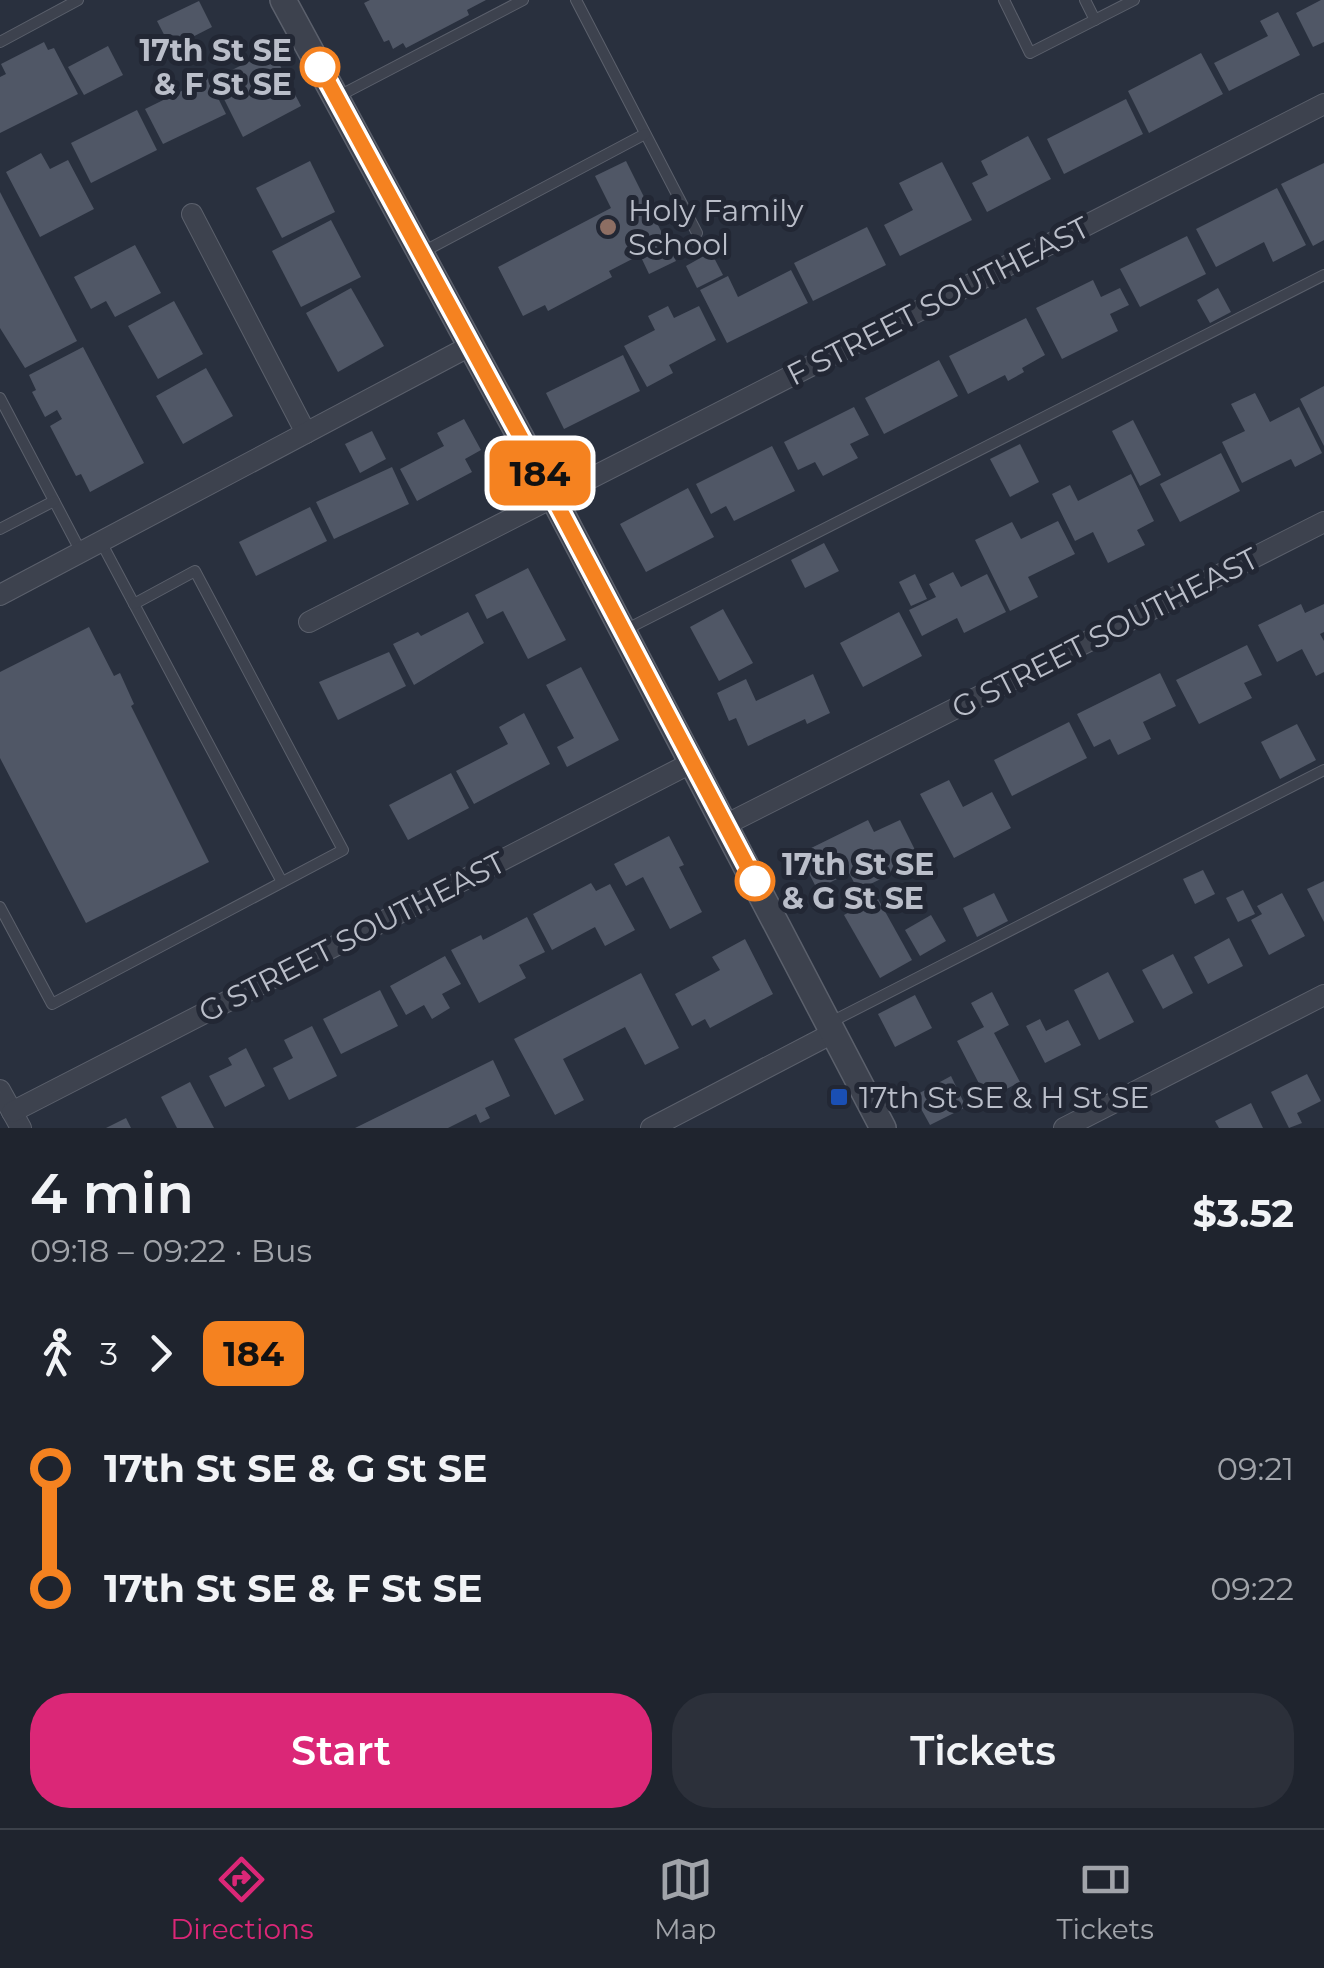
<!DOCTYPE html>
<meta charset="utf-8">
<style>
body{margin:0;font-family:Montserrat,sans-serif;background:#2c303a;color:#f1f3f6;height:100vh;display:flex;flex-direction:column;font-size:38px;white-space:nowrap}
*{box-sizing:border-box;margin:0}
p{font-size:32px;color:#a1a4aa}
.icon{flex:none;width:55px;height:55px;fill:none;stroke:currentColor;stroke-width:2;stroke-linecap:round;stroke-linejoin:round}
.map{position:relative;height:1128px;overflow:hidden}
.drawer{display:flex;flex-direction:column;background:#1f242e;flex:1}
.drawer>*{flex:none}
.badge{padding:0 20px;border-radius:15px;font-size:35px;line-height:65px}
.map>.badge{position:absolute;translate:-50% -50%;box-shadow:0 0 0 5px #fff}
.legs{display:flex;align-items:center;gap:15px;height:110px;padding:0 30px;font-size:32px}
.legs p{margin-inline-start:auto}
.summary{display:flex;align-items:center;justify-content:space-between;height:170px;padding:0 30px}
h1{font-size:55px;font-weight:600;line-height:75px}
.cta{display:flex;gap:20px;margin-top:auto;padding:20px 30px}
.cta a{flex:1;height:115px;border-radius:40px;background:#db2777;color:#fff;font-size:40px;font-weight:600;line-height:115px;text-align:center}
.cta a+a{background:#2c303a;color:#f1f3f6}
ul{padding:0 30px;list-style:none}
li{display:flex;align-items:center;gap:35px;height:120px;font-size:38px}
li i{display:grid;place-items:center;width:15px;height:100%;margin:0 12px;background:currentColor}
li i::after{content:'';width:25px;height:25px;margin:-12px;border:8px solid;border-radius:50%;background:#1f242e}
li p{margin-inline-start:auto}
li:first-child i{background:linear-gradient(#0000 50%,currentColor 0)}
li:last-child i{background:linear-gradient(currentColor 50%,#0000 0)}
.menu{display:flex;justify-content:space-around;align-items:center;height:140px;border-top:2px solid #3c414a;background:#1f242e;font-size:28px;color:#a1a4aa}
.menu a{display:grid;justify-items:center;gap:5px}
.menu .active{color:#db2777}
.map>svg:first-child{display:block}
.building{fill:#505766}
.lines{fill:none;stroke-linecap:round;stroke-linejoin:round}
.service-casing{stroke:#5b606c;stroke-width:12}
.minor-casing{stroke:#5b606c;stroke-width:22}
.tertiary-casing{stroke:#5b606c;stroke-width:28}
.service{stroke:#3d424e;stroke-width:10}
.minor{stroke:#3d424e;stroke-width:20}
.tertiary{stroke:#3d424e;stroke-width:25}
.line-1-casing{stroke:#fff;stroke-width:22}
.line-1{stroke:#f58220;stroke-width:15}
.stop-1-dot{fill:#fff;stroke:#f58220;stroke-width:5}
.education-dot{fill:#8d6e63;stroke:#222734;stroke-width:4}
.transit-dot{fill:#1a4fb4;stroke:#222734;stroke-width:4}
.labels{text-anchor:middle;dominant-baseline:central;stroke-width:10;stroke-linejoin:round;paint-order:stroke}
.stop-label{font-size:30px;font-weight:bold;fill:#babec9;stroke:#222734;text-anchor:end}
.poi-label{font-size:30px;fill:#babec9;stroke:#222734;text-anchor:start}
.street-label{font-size:30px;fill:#babec9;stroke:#222734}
</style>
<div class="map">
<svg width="1324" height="1128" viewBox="0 0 1324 1128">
<rect width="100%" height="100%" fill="#29303e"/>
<g class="building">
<polygon points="370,0 486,0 467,10 469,15 406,48 403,43 393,49 389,40 384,42 364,3"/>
<polygon points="1321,0 1324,0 1324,42 1313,47 1296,13"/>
<polygon points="199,1 212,27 171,48 157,21"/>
<polygon points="1278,12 1300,55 1229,91 1214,63 1268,36 1260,21"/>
<polygon points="44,42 48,50 54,48 78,94 0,133 0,77 6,74 1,64"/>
<polygon points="108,46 123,75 84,95 68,67"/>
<polygon points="272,50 301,106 243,137 214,79"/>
<polygon points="1201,53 1223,94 1149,133 1128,91"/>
<polygon points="208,78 226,114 163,144 145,109"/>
<polygon points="1126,99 1143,134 1064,174 1047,139"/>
<polygon points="137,110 157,150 91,183 71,143"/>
<polygon points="1028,136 1051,179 987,212 972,183 988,175 981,161"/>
<polygon points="41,153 50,169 68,160 94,209 40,237 6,172"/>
<polygon points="310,161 335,212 282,238 256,188"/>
<polygon points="626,161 676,261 649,274 640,255 609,271 612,277 548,311 545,305 523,316 498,267 611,208 595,176"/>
<polygon points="942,162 972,220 900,256 884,225 913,210 899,183"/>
<polygon points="1324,163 1324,240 1313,246 1281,184"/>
<polygon points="1277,188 1306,245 1273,262 1264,242 1216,267 1196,229"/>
<polygon points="0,192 77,341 25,368 0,328"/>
<polygon points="331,220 361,277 301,307 272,251"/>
<polygon points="867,227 886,265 813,301 794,263"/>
<polygon points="1187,236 1206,274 1140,307 1120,269"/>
<polygon points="135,245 161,293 115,317 106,301 91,309 74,277"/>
<polygon points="711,252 723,275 697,288 686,266"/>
<polygon points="791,270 808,303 727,343 700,290 728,276 738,297"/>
<polygon points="1093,280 1101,297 1120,288 1129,305 1110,314 1118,331 1062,359 1036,308"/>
<polygon points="351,288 384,346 338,372 306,313"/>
<polygon points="1218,288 1231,312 1210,323 1197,300"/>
<polygon points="174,301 203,354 158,379 128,326"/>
<polygon points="668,306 674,318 699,306 716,340 669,365 673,373 647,387 624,346 655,330 648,316"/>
<polygon points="1026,318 1045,355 1022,368 1024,372 1008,381 1005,375 968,394 949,356"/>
<polygon points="83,347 144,463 90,492 81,474 76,476 50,426 62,419 57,410 45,417 32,392 36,390 29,375"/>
<polygon points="623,355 640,391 564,429 546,393"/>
<polygon points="939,360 958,396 884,434 865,398"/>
<polygon points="206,368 233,416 183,444 156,396"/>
<polygon points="1324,386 1324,446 1300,399"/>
<polygon points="1255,393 1270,422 1299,407 1322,453 1295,467 1291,459 1242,483 1222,442 1245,431 1231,404"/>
<polygon points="854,407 869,435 850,444 858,458 823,476 815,462 798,470 784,442"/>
<polygon points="464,419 481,450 465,459 472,472 417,501 400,469 444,446 437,433"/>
<polygon points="1133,420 1161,475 1140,486 1112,431"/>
<polygon points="372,431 386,459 360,473 345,444"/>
<polygon points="1020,444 1039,482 1010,497 990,459"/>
<polygon points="772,446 795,491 734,521 726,506 711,514 696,484"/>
<polygon points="1221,453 1240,491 1180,522 1160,484"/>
<polygon points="392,467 409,504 334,539 316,502"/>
<polygon points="1131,474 1154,521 1137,530 1145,545 1108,563 1093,532 1075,541 1052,494 1070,485 1078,501"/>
<polygon points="688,488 714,537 646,572 620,524"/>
<polygon points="310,507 327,541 256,576 239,542"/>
<polygon points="1058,521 1075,554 1028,577 1038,597 1010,611 975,540 1012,522 1021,539"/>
<polygon points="824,543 839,571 805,588 791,560"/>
<polygon points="528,568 566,640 528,659 503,611 487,619 475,595"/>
<polygon points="953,572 961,587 987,574 1006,612 964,633 957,618 922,636 909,610 936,597 929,584"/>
<polygon points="915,574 927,599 911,606 899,582"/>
<polygon points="1301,604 1305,613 1324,604 1324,632 1320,634 1324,641 1324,672 1316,676 1302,649 1277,662 1258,625"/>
<polygon points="723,609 753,663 719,681 690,627"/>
<polygon points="468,612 484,643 414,685 393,644 418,632 421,636"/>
<polygon points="899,612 922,656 863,687 840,643"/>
<polygon points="89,627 114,676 120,673 134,704 131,706 209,862 86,923 0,758 0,672"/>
<polygon points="1247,645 1262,675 1244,683 1252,698 1199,724 1176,680"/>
<polygon points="389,652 406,686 338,720 319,682"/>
<polygon points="581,667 619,740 567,767 557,747 574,738 546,685"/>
<polygon points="1160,673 1176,706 1143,722 1151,739 1118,755 1110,739 1094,747 1077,714"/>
<polygon points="813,674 830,713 807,724 805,719 748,746 736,718 729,721 717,693 746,679 756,701"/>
<polygon points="524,713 550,764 474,804 456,771 508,744 499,727"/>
<polygon points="1069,722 1087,758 1012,796 994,760"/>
<polygon points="1297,724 1316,760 1280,779 1261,742"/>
<polygon points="451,773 469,808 408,840 389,805"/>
<polygon points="949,780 963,807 992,792 1011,828 954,858 920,794"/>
<polygon points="868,820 874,832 900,820 920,860 858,890 849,873 817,889 799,854"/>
<polygon points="669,836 684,865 679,867 702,912 670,929 643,877 626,886 614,864"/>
<polygon points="1203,870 1215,894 1195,904 1183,879"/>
<polygon points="1324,881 1324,922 1307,889"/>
<polygon points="591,883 596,891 610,884 635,930 605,946 595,927 552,950 533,914"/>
<polygon points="1243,890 1255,914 1238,922 1226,898"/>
<polygon points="994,893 1008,921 977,937 963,908"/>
<polygon points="1282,893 1305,936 1269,955 1251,920 1262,914 1257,906"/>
<polygon points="877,897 912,960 880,978 844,915"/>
<polygon points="931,915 946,941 920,956 905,930"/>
<polygon points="527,917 545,952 519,965 526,978 479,1003 451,950 481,935 483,940"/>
<polygon points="1229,938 1243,966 1208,984 1194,957"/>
<polygon points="745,939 773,994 710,1028 705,1019 692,1026 675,994 720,970 712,957"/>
<polygon points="1173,954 1193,993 1163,1009 1142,970"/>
<polygon points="445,956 461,984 442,994 450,1008 432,1019 424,1005 406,1015 390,986"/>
<polygon points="1108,972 1134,1022 1099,1040 1074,990"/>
<polygon points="641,973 679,1048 645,1065 625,1027 563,1059 584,1100 555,1115 514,1039"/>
<polygon points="380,990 398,1026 341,1054 323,1019"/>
<polygon points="992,992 1009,1025 994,1033 1020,1082 987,1099 957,1041 984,1027 971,1003"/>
<polygon points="915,995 932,1028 895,1047 878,1014"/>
<polygon points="1040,1019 1046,1031 1068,1020 1081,1045 1045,1063 1026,1026"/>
<polygon points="312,1026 337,1076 289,1100 273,1068 293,1058 284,1040"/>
<polygon points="246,1048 265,1086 225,1107 209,1076 232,1065 228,1058"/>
<polygon points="493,1060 510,1096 485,1108 490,1118 480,1123 476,1114 448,1128 355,1128"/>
<polygon points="1307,1074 1321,1101 1297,1113 1302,1123 1289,1128 1271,1092"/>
<polygon points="951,1076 966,1107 930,1125 914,1096"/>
<polygon points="190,1082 214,1128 177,1128 161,1097"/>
<polygon points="1251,1103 1263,1128 1219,1128 1215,1121"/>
<polygon points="126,1118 131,1128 106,1128"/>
</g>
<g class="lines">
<g class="service-casing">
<g id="service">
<polyline points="576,0 697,233"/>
<polyline points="1004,0 1030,53 1134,0"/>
<polyline points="1085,0 1095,20"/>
<polyline points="0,42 78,0"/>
<polyline points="337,97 523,0"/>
<polyline points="421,253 645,134"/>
<polyline points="0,398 81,552"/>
<polyline points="0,529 54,501"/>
<polyline points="101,542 282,882"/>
<polyline points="625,630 1324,275"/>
<polyline points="0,907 52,1004 343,850 195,571 134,604"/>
<polyline points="831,1022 1324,770"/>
</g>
</g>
<g class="minor-casing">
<g id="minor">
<polyline points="192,214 306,433"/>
<polyline points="0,595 470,346"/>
<polyline points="309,622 1324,104"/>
<polyline points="725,825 1324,522"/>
<polyline points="0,1090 21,1128"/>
<polyline points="12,1112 693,762"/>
<polyline points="651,1128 833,1033"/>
<polyline points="1064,1128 1324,995"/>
</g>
</g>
<g class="tertiary-casing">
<polyline id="tertiary" points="283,0 553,497 883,1128"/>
</g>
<use href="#service" class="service"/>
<use href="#minor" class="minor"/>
<use href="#tertiary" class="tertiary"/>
</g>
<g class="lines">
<g class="line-1-casing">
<polyline id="line-1" points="320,67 553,497 755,881"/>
</g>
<use href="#line-1" class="line-1"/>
</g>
<g class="stop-1-dot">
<circle cx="320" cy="67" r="18"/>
<circle cx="755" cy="881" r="18"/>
</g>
<circle class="education-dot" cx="608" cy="227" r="10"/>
<rect class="transit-dot" x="829" y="1087" width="20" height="20" rx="5"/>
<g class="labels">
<g class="stop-label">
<text x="292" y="50">17th St SE<tspan x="292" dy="34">&amp; F St SE</tspan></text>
<text x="782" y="864" text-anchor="start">17th St SE<tspan x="782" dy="34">&amp; G St SE</tspan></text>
</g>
<g class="poi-label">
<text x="628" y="210">Holy Family<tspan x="628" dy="34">School</tspan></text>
<text x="859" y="1097">17th St SE &amp; H St SE</text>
</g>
<g class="street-label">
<text transform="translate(938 301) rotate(-27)">F STREET SOUTHEAST</text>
<text transform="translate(1105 633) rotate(-27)">G STREET SOUTHEAST</text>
<text transform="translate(352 937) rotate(-27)">G STREET SOUTHEAST</text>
</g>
</g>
</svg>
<b class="badge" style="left:540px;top:473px;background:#f58220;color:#111">184</b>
</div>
<section class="drawer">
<div class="summary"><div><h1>4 min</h1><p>09:18 – 09:22 · Bus</p></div><b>$3.52</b></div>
<div class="legs"><svg class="icon" aria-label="walk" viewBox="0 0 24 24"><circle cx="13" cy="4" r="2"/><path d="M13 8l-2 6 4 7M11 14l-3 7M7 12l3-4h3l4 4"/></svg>3<svg class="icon" aria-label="forward" viewBox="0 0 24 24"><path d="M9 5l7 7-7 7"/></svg><b class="badge" style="background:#f58220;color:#111">184</b></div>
<ul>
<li><i style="color:#f58220"></i><b>17th St SE &amp; G St SE</b><p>09:21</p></li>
<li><i style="color:#f58220"></i><b>17th St SE &amp; F St SE</b><p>09:22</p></li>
</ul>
<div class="cta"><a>Start</a><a>Tickets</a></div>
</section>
<nav class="menu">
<a class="active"><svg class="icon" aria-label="directions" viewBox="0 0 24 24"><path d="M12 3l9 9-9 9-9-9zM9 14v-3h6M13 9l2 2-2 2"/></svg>Directions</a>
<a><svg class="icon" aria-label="map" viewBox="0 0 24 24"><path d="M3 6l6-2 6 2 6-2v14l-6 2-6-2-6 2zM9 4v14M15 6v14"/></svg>Map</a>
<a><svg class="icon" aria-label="tickets" viewBox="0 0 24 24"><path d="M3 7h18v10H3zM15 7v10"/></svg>Tickets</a>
</nav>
